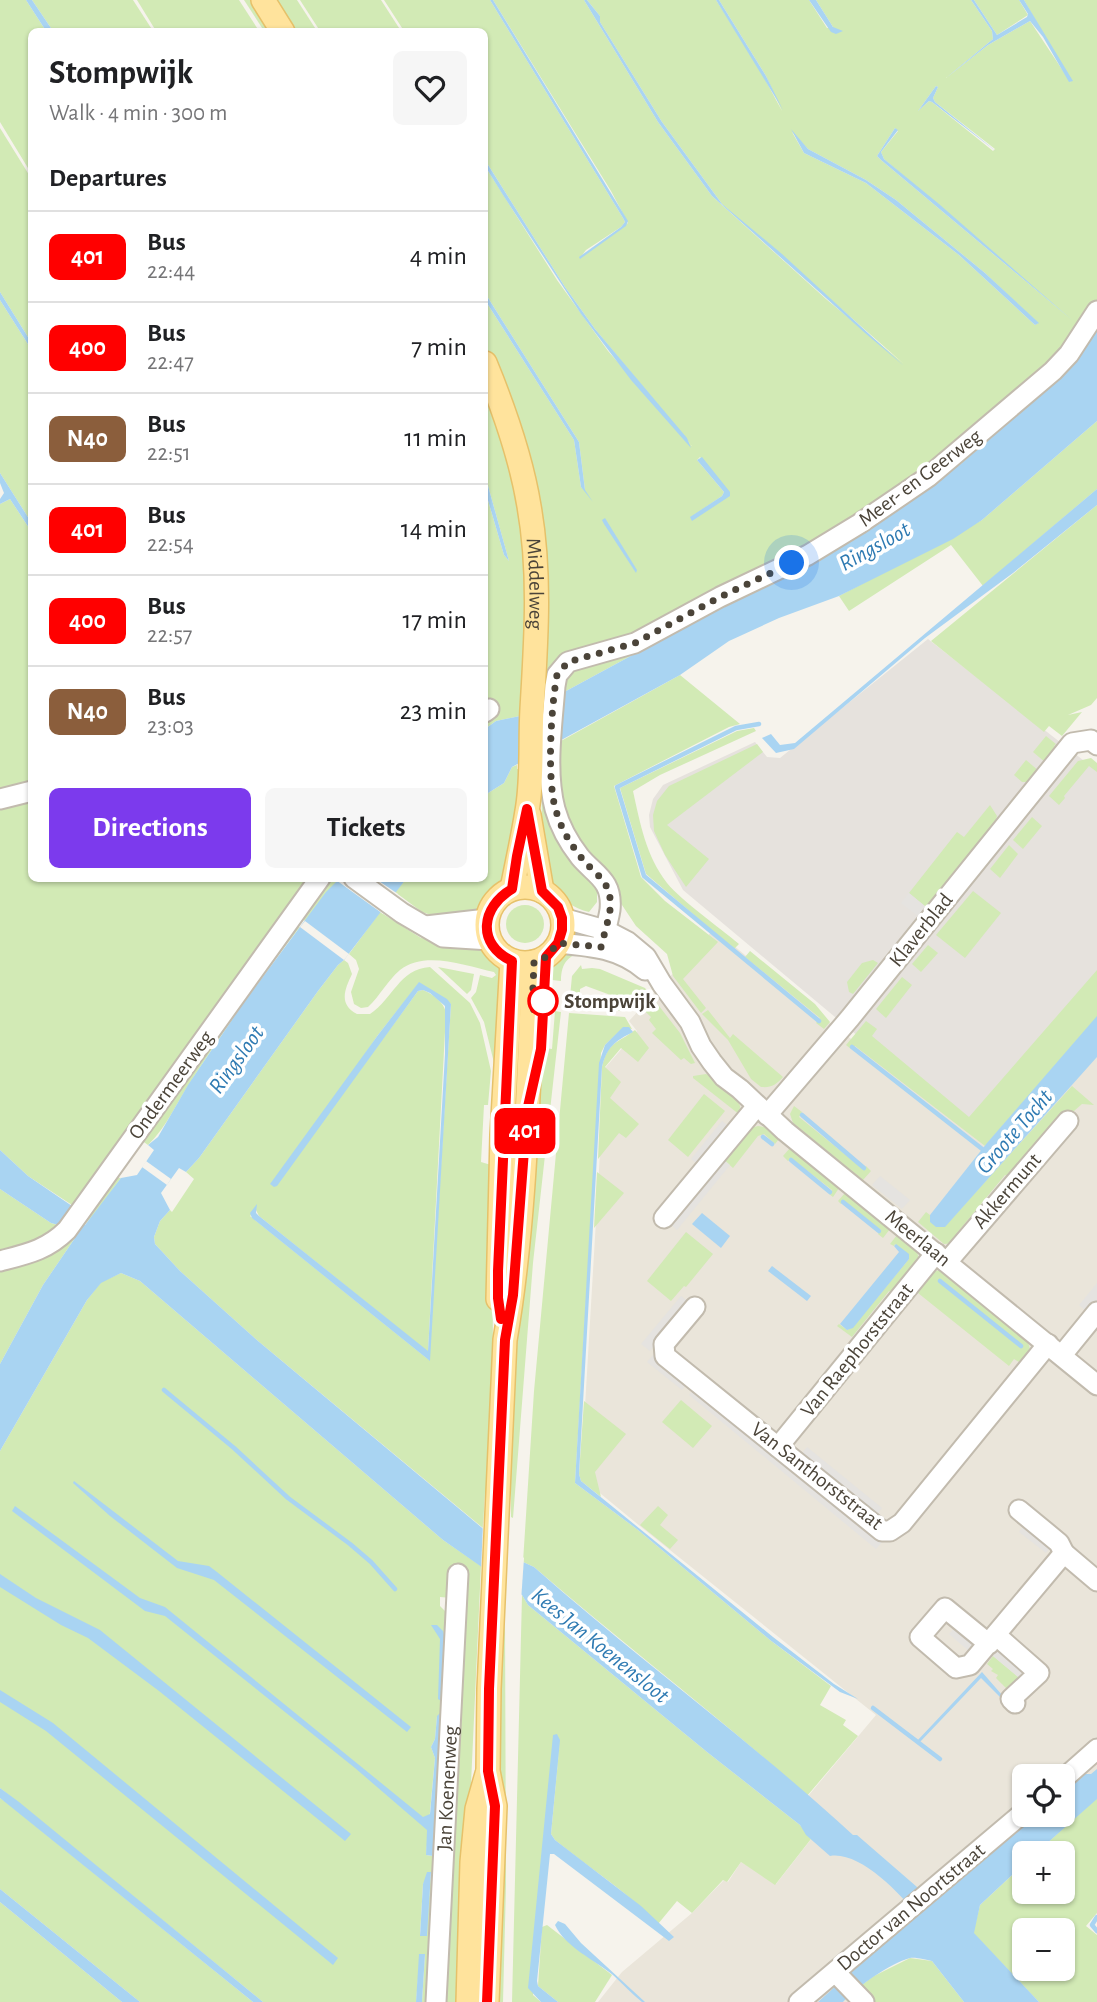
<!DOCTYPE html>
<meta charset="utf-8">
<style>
body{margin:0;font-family:"Alegreya Sans",sans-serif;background:#f6f6f6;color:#202124;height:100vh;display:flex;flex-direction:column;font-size:26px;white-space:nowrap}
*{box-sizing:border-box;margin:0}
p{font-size:23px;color:#757577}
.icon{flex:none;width:38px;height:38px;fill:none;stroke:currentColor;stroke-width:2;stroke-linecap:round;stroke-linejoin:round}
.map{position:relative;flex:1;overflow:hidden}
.panel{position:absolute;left:28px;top:28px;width:460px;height:854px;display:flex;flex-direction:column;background:#fff;border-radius:10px;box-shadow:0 2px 5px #0004}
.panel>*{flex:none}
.badge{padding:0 14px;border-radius:10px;font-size:24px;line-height:46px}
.fabs{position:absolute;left:1012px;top:1764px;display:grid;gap:14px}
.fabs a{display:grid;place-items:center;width:63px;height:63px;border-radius:10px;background:#fff;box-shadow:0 2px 5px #0004;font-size:35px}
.you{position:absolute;width:35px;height:35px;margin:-18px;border:5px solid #fff;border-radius:50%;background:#1a73e8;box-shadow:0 0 0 10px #1a73e833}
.map>.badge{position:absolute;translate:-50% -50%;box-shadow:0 0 0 4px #fff}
h2{padding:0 21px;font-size:26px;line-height:63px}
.round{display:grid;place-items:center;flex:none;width:74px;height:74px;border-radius:10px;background:#f6f6f6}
.summary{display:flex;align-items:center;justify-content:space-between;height:119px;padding:0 21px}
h1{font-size:33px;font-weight:600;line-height:52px}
.button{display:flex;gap:14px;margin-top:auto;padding:14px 21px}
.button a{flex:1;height:80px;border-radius:10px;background:#7c3aed;color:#fff;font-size:28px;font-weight:600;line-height:80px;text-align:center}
.button a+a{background:#f6f6f6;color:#202124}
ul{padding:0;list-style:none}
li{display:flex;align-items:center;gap:21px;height:91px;padding:0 21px;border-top:2px solid #e0e0e0}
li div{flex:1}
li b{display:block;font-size:26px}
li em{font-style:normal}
li .badge{min-width:77px;font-weight:700;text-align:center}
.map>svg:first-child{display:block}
.residential{fill:#eae5da}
.industrial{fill:#e6e2dd}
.green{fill:#d2eab5;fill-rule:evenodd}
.parking{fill:#e5e3e0}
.water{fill:#a9d4f2}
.pier{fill:#f6f3ec}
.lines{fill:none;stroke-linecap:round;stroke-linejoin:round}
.stream{stroke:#a9d4f2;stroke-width:4.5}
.minor-casing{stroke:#c2bbae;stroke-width:23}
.major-casing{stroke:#e6c16a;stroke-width:26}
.minor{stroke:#fff;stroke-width:19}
.major{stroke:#ffe39c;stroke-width:23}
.line-casing{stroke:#fff;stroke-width:16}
.line{stroke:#f00;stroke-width:10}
.walk{stroke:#4b4439;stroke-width:7;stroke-dasharray:0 12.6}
.stop-dot{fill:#fff;stroke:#f00;stroke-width:3.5}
.labels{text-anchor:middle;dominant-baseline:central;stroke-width:7;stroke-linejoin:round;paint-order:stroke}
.street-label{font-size:21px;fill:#4b4439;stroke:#fff}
.stop-label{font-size:21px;font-weight:bold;fill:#4b4439;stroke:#fff;text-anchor:start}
.water-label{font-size:23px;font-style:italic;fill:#2e7ab2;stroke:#fff}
</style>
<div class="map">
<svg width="1097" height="2002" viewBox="0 0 1097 2002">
<rect width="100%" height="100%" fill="#f6f3ec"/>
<polygon class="residential" points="714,929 782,986 987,1143 1097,1048 1097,1788 1083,1775 1062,1792 1062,1776 1024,1776 1024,1815 1036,1815 927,1903 850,1974 870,2002 598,2002 622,1972 692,1913 724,1880 728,1882 741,1862 776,1884 816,1833 793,1814 876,1715 635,1522 584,1480 581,1474 605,1068 637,1031 629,1021"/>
<polygon class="industrial" points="928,639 1097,771 1097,1004 981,1139 683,890 650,827 649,815 653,799 663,785 755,742 767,757 780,758"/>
<g class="green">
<polygon points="0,0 26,0 46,31 32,32 31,173 0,122"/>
<polygon points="32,0 133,0 153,31 53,31"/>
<polygon points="137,0 239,0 259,31 156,31"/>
<polygon points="244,0 297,0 317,31 264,31"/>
<polygon points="300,0 381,0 401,31 320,31"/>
<path d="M384 0H490L623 218 625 222 621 227 586 250 580 258 628 223 611 191 493 0H584L658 122 712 196 826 299 904 364 722 204 662 122 600 22V16L587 0H716L753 57 782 111 766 76 719 0H809L827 28 833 27 816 0H971L992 31 993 39 946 78 988 45 1030 21 1071 83 1024 0H1097V330L1072 367 962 463 851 541 793 574 710 613 520 716 496 721 485 729V490L504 555 509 561 485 475V300L574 440 581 487 585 490 579 442 485 293V166L557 280 608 351 692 446 595 329 565 287 485 160V32L404 31ZM936 86 938 87 933 98 935 102 995 149 993 151 932 102 929 101 918 111ZM895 128 898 131 881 152 884 159 1072 320 881 160 877 156ZM792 132 808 149 866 180 896 200 985 273 1038 323 1035 325 959 255 866 183 804 153ZM700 457 729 496 691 517 722 496 724 492 697 460Z"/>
<polygon points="974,0 1019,0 1028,15 997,35"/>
<polygon points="0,128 31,178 31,342 0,292"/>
<polygon points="0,300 31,349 31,522 0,473"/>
<polygon points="1097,421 1097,489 983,586 951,545 849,611 839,596 982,520"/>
<path d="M10 499 31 531 32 878 339 879 305 921 301 917 296 925 300 927C262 976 227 1026 193 1078 178 1100 167 1127 148 1145L141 1140 114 1177 121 1178 94 1215 83 1226 69 1216 72 1205 28 1176 0 1150V504Z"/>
<polygon points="1097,505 1097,698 1091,705 1068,715 1082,712 1062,736 1049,726 1044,732 931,641"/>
<polygon points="680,675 740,724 729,727 614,786 641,877 665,901 718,942 683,979 706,1008 701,1013 673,976 667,954 636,926 620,902 612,881 580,845 560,803 557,764 561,741"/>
<path d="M754 728 756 731 660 775 633 791C640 823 646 856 667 883 683 902 719 927 739 944L734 949 646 874 620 788 737 731Z"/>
<polygon points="1046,736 1056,744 1054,746 1058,749 1046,763 1033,752"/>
<polygon points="757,744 763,752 667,825 709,859 686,887 665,855 654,831 653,815 657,801 669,786"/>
<polygon points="1091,758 1097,763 1097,772 1089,766 1064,796 1065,798 1059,805 1049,796 1078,761"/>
<polygon points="1026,760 1039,771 1027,782 1022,782 1014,775"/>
<polygon points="517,765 517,769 520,769 518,796 503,882 481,906 475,911 434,916 422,912 395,892 406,879 485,878 485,795 504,783 512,767"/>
<path d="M541 772 597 888V902L589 912C574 909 559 898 551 884 541 866 542 797 541 772Z"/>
<polygon points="990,805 997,816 994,826 919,917 926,907 909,893 957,832 964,837"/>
<polygon points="1032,817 1042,826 1023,849 1013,840"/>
<polygon points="1009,845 1018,854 1000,878 990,869"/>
<polygon points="973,891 1001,913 965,958 936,935"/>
<circle cx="525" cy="924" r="19"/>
<path d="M380 912 421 938 478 946 495 959 504 976 496 1071 484 1022 471 998 476 992 480 975 492 978 496 975 494 972C466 966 425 950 400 970 387 981 380 996 368 1007L361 1008 354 1004 351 992 359 969 356 960 349 954Z"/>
<polygon points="928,945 938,953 921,972 912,964"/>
<path d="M575 948 595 950 594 954 587 956V952C569 954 561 962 561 981L552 980 549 996 550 966 558 957Z"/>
<polygon points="750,951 815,1004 830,1022 824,1029 816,1023 820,1018 745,957"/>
<path d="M344 960 348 963 352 974C345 989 338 1004 357 1014H370C393 999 399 969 430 967L470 1003 480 1023 491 1071 488 1105H484L481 1162 491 1165 492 1191 493 1355 491 1496 485 1492 483 1528 258 1341 180 1271 155 1244 154 1237 160 1221 170 1210 172 1212 194 1179 186 1172 199 1158 318 991 338 965ZM419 983 451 1004 429 1360 250 1216 256 1210 259 1216 428 1352 446 1013C444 1002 433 994 423 990L418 991 274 1187 378 1035Z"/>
<polygon points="873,960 878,963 853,994 849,992 847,982 862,963"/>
<polygon points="581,965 582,969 592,968 600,969 645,988 680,1033 695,1063 691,1064 684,1058 681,1060 652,1033 656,1029 649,1020 651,1017 629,996 624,1000 586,986 580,989 580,995 612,1002 626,1011 569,1007 572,976"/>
<polygon points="438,967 474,974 471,990 467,994"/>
<polygon points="1097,970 1097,1018 985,1146 855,1046 851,1049 846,1045 866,1021 877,1029 872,1036 969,1117"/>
<polygon points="902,977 912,985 886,1018 876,1009"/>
<path d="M708 1010 730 1038 733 1034 783 1077C776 1085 771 1088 761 1087L751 1079 728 1040 702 1014Z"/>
<polygon points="555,1011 561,1012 533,1263 513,1518 511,1517 511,1466 525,1190 545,1048 552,1049"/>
<path d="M569 1013 625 1017 632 1029 623 1028 605 1045 601 1053 575 1483 638 1530 770 1640 831 1686 820 1705 846 1720 843 1725 858 1736 807 1796C719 1716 624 1645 534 1567L523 1562 534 1391Z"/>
<path d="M635 1030 649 1048 638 1062 621 1048 605 1067 621 1082 610 1098 639 1124 626 1138 619 1133 598 1159 602 1067C608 1041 617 1044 635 1030Z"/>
<path d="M706 1074C719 1082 745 1097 740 1115L693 1078V1076Z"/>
<polygon points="1072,1086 1094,1105 1082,1104 1066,1118 1060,1114 1009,1177 1005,1175 957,1233 960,1236 955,1243 944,1244 918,1222 926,1212 930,1215 930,1222 945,1226"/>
<polygon points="704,1094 725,1111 688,1157 668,1140"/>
<polygon points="794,1106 802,1112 799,1117 863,1169 866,1166 871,1171 863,1180 793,1123 790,1114"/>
<polygon points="758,1126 764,1127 779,1139 775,1144 764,1134 758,1136 733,1168 722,1158 751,1128"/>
<polygon points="790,1148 839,1188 833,1197 829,1194 832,1190 791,1158 788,1161 783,1156"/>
<polygon points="597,1172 624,1193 594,1228"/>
<polygon points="0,1189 51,1223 61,1226 48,1240 0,1256"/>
<polygon points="845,1193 890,1229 883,1238 878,1234 881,1230 844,1201 841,1204 838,1201"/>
<polygon points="686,1232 713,1254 686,1287 684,1286 671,1301 647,1281"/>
<polygon points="73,1234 75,1238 43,1285 0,1364 0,1270"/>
<polygon points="897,1235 917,1252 919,1259 894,1295 889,1291 852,1337 837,1326 839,1324 847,1330 853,1327 909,1259 895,1244 894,1246 890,1244"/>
<path d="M939 1270 1028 1342 1030 1349 1019 1362 1014 1359 1009 1366 918 1293 934 1272ZM939 1280H942L1022 1346 1020 1347Z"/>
<path d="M121 1273 140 1281 443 1540 481 1566 461 2002H441L452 1598 440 1597V1606L449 1615 430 2002H422L425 1954H420L416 2002H263L0 1788V1451L87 1300 101 1282ZM437 1716 441 1718 432 1856 426 1855 435 1758 431 1747 435 1739ZM431 1872 426 1936 420 1935 423 1884Z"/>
<polygon points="681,1400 712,1426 693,1448 662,1422"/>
<polygon points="584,1401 626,1434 595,1472 601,1497 581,1481 579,1474"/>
<polygon points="658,1506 668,1515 660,1525 678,1540 670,1549 640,1525"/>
<path d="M522 1595 528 1605 707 1752 800 1825 811 1839 775 1885 741 1862 727 1882 723 1880 692 1913 677 1901 658 1924C628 1892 589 1868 555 1840L551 1834 560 1740 533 1995 541 2002H512Z"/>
<polygon points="505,1620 506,1885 503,2002 493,2002 501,1884 501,1643 503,1642"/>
<polygon points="993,1656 1022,1680 1011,1693 996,1678 998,1675 991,1671 993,1669 987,1664"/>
<path d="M1096 1781 1097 1782V1913L1086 1926 1097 1935V2002H1039L973 1933 980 1905 1024 1864V1892H1062V1853H1036L1096 1799ZM1024 1930H1062V1969H1024Z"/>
<polygon points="0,1798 6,1802 253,2002 140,2002 0,1889"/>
<polygon points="0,1902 122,2002 0,2002"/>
<polygon points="547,1925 612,1975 595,2002 558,2002 538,1986 542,1927"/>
<polygon points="910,1958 932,1961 964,2002 870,2002 856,1989 874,1976"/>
</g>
<g class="parking">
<polygon points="909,893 926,907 918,916 901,903"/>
<polygon points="722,1121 731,1128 700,1166 691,1159"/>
<polygon points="722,1158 730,1165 677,1230 669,1223"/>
<polygon points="880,1176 910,1200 902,1209 872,1185"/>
<polygon points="1097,1283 1097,1302 1088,1313 1079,1305"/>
<polygon points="681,1296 690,1303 650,1351 641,1344"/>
<polygon points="654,1354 688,1382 682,1390 647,1362"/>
<polygon points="695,1387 884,1540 876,1549 689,1395"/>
<polygon points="807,1447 882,1508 875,1517 800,1456"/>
<polygon points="1025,1524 1052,1546 1046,1553 1019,1532"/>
<polygon points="957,1625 977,1643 970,1652 949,1634"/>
<polygon points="1000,1647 1032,1674 1024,1682 993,1656"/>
</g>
<g class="water">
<polygon points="26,0 32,0 53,31 46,31"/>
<polygon points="490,0 493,0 628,221 626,226 580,259 579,257 621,227 625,222 623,218"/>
<polygon points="584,0 587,0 600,16 600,22 662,122 722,204 782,254 904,366 865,333 712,196 658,122"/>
<polygon points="716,0 719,0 766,76 783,110"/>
<polygon points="809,0 816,0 833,27 843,31 836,34 831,32"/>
<polygon points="971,0 974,0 997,35 1027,17 1028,14 1019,0 1024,0 1073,81 1069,82 1043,37 1030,21 988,45 946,78 993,39 992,31"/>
<polygon points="936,86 938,87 933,98 935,102 997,152 932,102 929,101 918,111"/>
<polygon points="895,128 898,130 881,152 884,159 939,204 1072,320 881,160 877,156"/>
<polygon points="791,129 808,149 866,180 896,200 985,273 1039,323 1035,325 959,255 866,183 804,153"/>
<polygon points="485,160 565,287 595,329 687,438 691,448 631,380 581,314 503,195 485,166"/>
<polygon points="0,292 31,342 31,349 0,300"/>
<polygon points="485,293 579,442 585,490 593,502 581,487 574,440 485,300"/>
<polygon points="1097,330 1097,421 982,520 953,539 839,596 779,618 729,641 680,675 512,767 504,783 485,795 485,729 496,721 520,716 710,613 793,574 851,541 962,463 1072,367"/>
<polygon points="702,457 730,492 730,496 692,521 690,517 722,496 724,492 697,460"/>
<polygon points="0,473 31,522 31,531 10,499 0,504 0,499 4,493 0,483"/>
<polygon points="485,475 509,561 504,555 485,490"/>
<polygon points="1097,489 1097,505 1013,573 925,638 794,749 776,753 762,738 771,734 780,745 795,743"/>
<polygon points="605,518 637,570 636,573 604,524 602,520"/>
<path d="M339 879H406L344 960 338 965 318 991 199 1158 186 1172 179 1168 161 1193 170 1210 160 1221 154 1237 155 1244 180 1271 258 1341 523 1562 534 1567C638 1659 751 1741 853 1835H857L917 1887 927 1903 1036 1815H1062V1792L1083 1774H1091L1097 1769V1799L1036 1853H1024V1864L980 1905 974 1933 1039 2002H964L932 1961C926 1960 916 1957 910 1958 890 1963 857 1987 843 2002H818L916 1914C899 1892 859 1851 830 1856L806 1835 800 1825 707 1752 528 1605 522 1595 443 1540 140 1281 121 1273 101 1283 87 1300 0 1451V1364L43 1285 75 1238 62 1226 51 1223 0 1189V1150L28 1176 72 1206 69 1216 85 1225 121 1178 137 1175 154 1150 148 1145 158 1137 188 1085 242 1005 326 892Z"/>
<polygon points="419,982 447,999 451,1004 430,1361 252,1218 250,1213 257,1204 256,1213 259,1216 428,1351 445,1054 445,1006 430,993 423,990 418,991 277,1186 274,1187 270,1184 378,1035"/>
<polygon points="1097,1016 1097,1057 945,1227 936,1227 930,1222 930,1215 987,1143"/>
<path d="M623 1027H629L633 1032C615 1041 607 1047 602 1067L579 1474 581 1481 773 1637 834 1684 858 1699 840 1692 770 1640 638 1530 575 1483 599 1063 605 1045Z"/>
<polygon points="702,1213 730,1236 721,1248 692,1224"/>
<polygon points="896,1244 909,1254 909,1259 853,1328 847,1330 840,1324 899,1252 894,1246"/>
<polygon points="772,1266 811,1296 807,1301 768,1271"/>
<polygon points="74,1481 178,1561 209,1566 217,1572 411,1727 407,1732 214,1580 177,1568 110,1516 73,1483"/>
<polygon points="15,1506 140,1598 165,1607 423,1817 430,1814 435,1758 431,1747 435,1739 437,1716 440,1713 433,1856 426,1855 427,1830 355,1768 165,1616 145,1611 12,1511"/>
<polygon points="0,1574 36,1598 100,1630 351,1834 345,1841 159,1691 88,1638 61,1625 0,1587"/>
<polygon points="431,1625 437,1625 443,1631 446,1641 444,1699 441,1701 438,1699 440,1639"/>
<polygon points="982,1672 1002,1695 1000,1697 981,1678 919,1743 917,1741"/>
<polygon points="0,1690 53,1723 338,1958 333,1965 46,1731 0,1702"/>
<polygon points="557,1734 560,1740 551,1834 555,1840 641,1906 674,1937 669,1941 554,1854 550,1854 537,1981 538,1986 558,2002 541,2002 528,1988 553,1735"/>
<polygon points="0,1788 19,1802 263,2002 253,2002 0,1798"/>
<polygon points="427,1872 431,1872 427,1936 420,1936 423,1884"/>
<polygon points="0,1889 140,2002 122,2002 0,1902"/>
<path d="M558 1921 565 1924 581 1943 645 2002H642C632 1994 623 1984 613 1975 595 1960 565 1947 555 1925Z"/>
<polygon points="419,1954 425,1954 422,2002 416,2002"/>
</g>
<g class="pier">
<polygon points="337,879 376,879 398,894 383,914 336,880"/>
<polygon points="305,921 349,954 344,960 300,927"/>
<polygon points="146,1161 171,1179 167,1185 142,1167"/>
<polygon points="483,1523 524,1558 521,1601 481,1570"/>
</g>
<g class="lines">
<g class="stream">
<polyline points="759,724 736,728 617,787 644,876 819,1021"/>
<polyline points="852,1047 986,1152"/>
<polyline points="802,1115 864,1168"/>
<polyline points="763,1137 772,1144"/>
<polyline points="791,1160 830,1192"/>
<polyline points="843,1202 879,1231"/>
<polyline points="940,1281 1021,1346"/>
<polyline points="164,1390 234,1448 288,1498 350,1544 371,1562 395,1589"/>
<polyline points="873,1708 940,1759"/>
<polyline points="1097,1917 1092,1925 1097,1931"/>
</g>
<g class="minor-casing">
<g id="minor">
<polyline points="485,712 489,709"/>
<polyline points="0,799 32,791"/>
<polyline points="354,878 402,913 443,937 490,940"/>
<polyline points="562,918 605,930 628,942 646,957 662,984 690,1022 701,1046 712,1062 724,1077 740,1089 785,1131 1097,1385"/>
<polyline points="426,926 487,919"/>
<path d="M558 943C591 946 619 948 645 970"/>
<path d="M601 947C604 935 608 923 610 910 613 880 595 875 580 857 569 843 560 827 555 809 545 771 552 726 555 686L557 675 568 662 635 643 720 597 808 555 859 524 928 477 1053 371 1069 354 1097 311"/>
<polyline points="767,1115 850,1018 1072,743 1091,740 1097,745"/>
<polyline points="664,1218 757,1106"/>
<path d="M0 1261C27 1254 47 1250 67 1230L320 878"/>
<polyline points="947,1262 1068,1121"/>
<polyline points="695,1307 664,1344 665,1356 882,1531 890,1531 902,1523 1048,1344"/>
<polyline points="1062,1355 1097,1312"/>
<polyline points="778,1447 936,1253"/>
<polyline points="1019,1510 1059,1543 1064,1553"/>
<polyline points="997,1636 1039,1673 1011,1699 1015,1703"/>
<polyline points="989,1644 945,1608 920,1637 956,1668 970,1665 1064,1553 1097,1581"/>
<polyline points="1062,1780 1097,1749"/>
<polyline points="835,1972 864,2002"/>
<path id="s1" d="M436 2002 458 1574"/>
<polyline points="799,2002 1024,1812"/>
</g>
</g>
<g class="major-casing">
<g id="major">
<polyline points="263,0 283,32"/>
<path id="s2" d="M485 363C504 409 521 457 529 506 541 573 536 642 532 709 530 742 533 778 527 811 523 837 517 863 512 889"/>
<polyline points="529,815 542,891"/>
<circle cx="525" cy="925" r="38"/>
<polyline points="498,1299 502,1135 512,961"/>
<polyline points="468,2002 472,1862 477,1809 487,1774"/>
<path d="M487 2002 495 1806 488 1771 489 1689 505 1340C526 1218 528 1086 534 962"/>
</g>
</g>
<use href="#minor" class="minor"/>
<use href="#major" class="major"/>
</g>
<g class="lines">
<g class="line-casing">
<path id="line" d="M487 2002 495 1806 488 1771 489 1689 505 1340 513 1295 527 1111 541 1049 546 957 558 943 562 930V918L558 907 542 891 527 809 517 856 512 889C481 907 476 944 512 961L498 1271V1298L501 1319"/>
</g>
<use href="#line" class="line"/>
<path class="walk" d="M543 1001 532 1011 534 962 546 957 558 943 601 947C604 935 608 922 610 910 613 880 595 876 580 856 570 843 562 830 557 814 546 784 551 707 557 675L568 662 635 643 720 597 792 563"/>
</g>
<circle class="stop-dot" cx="543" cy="1001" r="14"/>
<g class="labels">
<g class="street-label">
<text transform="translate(920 478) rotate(-37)">Meer- en Geerweg</text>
<text stroke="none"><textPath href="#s2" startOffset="228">Middelweg</textPath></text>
<text transform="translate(921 930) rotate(-51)">Klaverblad</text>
<text transform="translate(171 1085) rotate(-54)">Ondermeerweg</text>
<text transform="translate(1007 1191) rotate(-49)">Akkermunt</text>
<text transform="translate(918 1238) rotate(39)">Meerlaan</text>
<text transform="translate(857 1350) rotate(-51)">Van Raephorststraat</text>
<text transform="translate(817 1476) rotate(38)">Van Santhorststraat</text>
<text stroke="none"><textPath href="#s1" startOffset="214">Jan Koenenweg</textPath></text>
<text transform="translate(911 1907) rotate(-40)">Doctor van Noortstraat</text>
</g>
<g class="stop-label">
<text x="564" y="1001">Stompwijk</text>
</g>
<g class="water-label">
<text transform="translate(875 547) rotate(-29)">Ringsloot</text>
<text transform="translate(237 1060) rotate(-54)">Ringsloot</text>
<text transform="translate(1015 1132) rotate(-49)">Groote Tocht</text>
<text transform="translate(600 1646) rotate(39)">Kees Jan Koenensloot</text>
</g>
</g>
</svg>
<div class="fabs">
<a><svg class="icon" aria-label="locate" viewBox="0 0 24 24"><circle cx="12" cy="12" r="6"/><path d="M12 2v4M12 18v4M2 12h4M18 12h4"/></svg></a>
<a>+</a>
<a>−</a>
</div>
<div class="you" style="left:792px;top:563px"></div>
<b class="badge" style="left:525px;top:1131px;background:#f00;color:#fff">401</b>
<section class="panel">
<div class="summary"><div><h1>Stompwijk</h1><p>Walk · 4 min · 300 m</p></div><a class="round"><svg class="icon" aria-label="heart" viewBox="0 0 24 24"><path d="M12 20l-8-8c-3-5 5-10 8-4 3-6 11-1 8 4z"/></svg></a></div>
<h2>Departures</h2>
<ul>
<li><span class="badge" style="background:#f00;color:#fff">401</span><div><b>Bus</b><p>22:44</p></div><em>4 min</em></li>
<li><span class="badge" style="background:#f00;color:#fff">400</span><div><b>Bus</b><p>22:47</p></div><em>7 min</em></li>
<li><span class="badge" style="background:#8b5e3c;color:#fff">N40</span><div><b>Bus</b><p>22:51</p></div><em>11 min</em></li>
<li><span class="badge" style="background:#f00;color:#fff">401</span><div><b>Bus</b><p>22:54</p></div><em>14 min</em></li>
<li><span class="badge" style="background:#f00;color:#fff">400</span><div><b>Bus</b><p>22:57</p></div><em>17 min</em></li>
<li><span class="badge" style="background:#8b5e3c;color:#fff">N40</span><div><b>Bus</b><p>23:03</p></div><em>23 min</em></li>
</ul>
<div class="button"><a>Directions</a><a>Tickets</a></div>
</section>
</div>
